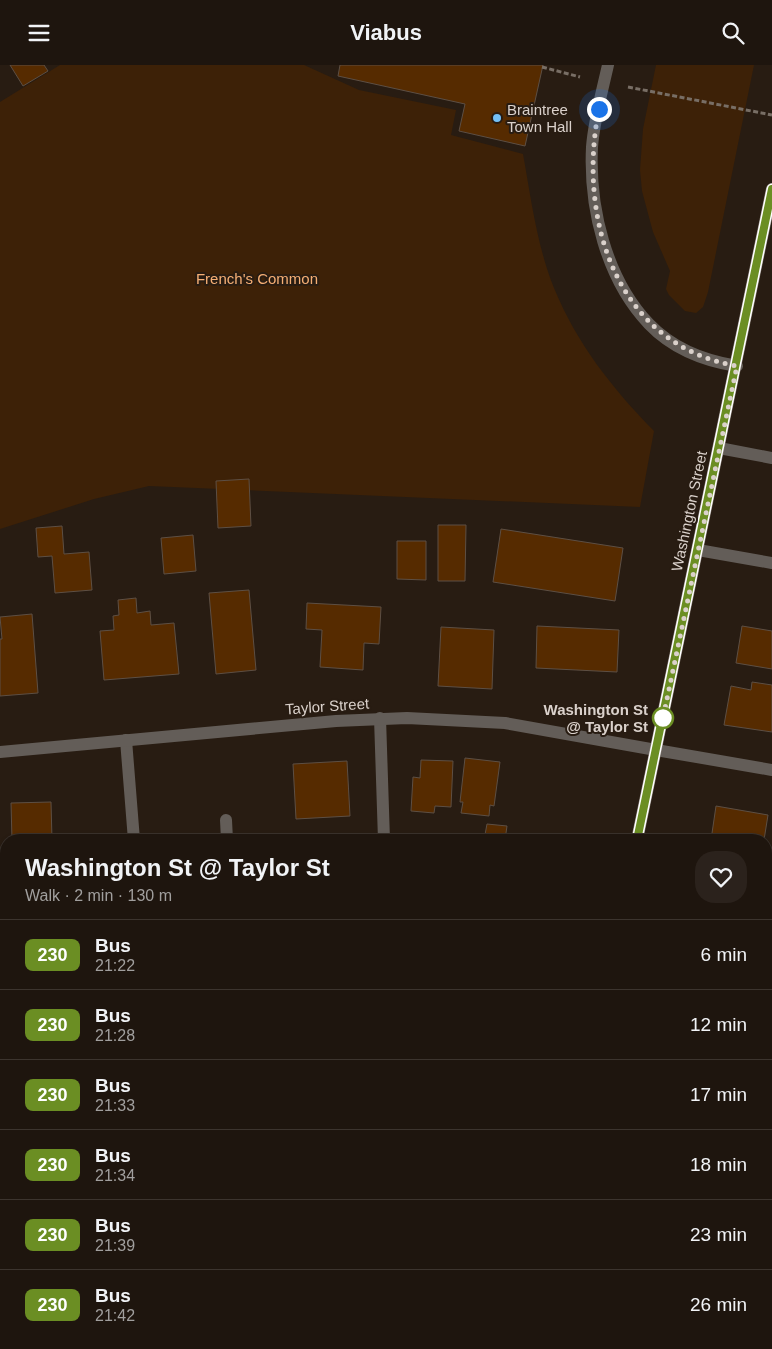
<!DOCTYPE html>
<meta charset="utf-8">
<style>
body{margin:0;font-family:Helvetica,sans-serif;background:#2b221c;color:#f1f3f6;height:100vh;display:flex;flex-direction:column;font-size:19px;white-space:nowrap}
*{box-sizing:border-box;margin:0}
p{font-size:16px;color:#a19f9e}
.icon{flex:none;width:28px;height:28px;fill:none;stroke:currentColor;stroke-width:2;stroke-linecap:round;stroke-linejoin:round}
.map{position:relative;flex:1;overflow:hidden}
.side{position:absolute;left:0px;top:769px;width:772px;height:516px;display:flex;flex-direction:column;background:#1e150e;border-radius:20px 20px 0 0;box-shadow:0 1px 4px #0004,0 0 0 1px #3c342e}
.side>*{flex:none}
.badge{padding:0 10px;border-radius:8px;font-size:18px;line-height:32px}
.you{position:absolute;width:25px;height:25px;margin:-12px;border:4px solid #fff;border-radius:50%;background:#1a73e8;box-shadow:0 0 0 8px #1a73e833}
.map>.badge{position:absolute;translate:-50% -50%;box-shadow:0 0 0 2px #fff}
.round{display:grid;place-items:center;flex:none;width:52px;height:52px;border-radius:20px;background:#2b221c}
.summary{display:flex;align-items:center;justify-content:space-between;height:85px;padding:0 25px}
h1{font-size:24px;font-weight:700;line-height:38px}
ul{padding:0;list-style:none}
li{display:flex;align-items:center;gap:15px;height:70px;padding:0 25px;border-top:1px solid #3c342e}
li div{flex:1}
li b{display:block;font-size:19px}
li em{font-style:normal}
li .badge{min-width:55px;font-weight:700;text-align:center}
header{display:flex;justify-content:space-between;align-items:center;height:65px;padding:0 25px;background:#1e150e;font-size:22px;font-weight:700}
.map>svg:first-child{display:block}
.green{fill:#3d2107}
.building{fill:#562b00;stroke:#5d4f44}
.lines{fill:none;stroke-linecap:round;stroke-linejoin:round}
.path{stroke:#786e65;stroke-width:3;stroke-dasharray:5 2.5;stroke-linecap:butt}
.service{stroke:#635d58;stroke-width:12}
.minor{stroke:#635d58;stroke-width:12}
.secondary{stroke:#8a8078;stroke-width:12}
.line-casing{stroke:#fff;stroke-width:11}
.line{stroke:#6b8e23;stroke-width:8}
.walk{stroke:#dad1cb;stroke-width:5;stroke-dasharray:0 9}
.poi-dot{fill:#74c0f6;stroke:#281c12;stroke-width:2}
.stop-dot{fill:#fff;stroke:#6b8e23;stroke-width:2.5}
.labels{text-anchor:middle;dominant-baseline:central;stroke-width:4;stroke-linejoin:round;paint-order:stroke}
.poi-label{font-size:15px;fill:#dad1cb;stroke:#281c12;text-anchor:start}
.park-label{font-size:15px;fill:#f6af75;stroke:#281c12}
.street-label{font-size:15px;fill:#dad1cb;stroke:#281c12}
.stop-label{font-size:15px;font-weight:bold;fill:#dad1cb;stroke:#281c12;text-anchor:end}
</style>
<header><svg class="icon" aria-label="menu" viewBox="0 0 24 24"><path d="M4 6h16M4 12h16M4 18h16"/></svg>Viabus<svg class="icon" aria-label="search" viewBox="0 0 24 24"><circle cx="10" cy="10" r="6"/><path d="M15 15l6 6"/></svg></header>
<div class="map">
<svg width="772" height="1284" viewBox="0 0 772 1284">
<rect width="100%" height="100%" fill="#281c12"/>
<g class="green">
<path d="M60 0H304L359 25 456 45 451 70 523 89C531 133 537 181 554 223 577 279 612 323 654 366L640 442 149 421 94 434 0 464V37Z"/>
<polygon points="656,0 754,0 708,227 703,242 696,248 685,246 669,230 666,224 670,206 653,167 642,126 640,105 643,64"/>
</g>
<g class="building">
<polygon points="10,0 44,0 48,6 23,21"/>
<polygon points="340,0 543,0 525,81 459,66 465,39 338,11"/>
<polygon points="249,414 251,461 218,463 216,416"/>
<polygon points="438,460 466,460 465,516 438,516"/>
<polygon points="62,461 64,489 89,487 92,525 55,528 52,491 38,492 36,463"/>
<polygon points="501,464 623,483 615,536 493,517"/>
<polygon points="193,470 196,506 164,509 161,473"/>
<polygon points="397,476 426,476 426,515 397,514"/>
<polygon points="249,525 256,605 216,609 209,528"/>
<polygon points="136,533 137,548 150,546 151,560 174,558 179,609 104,615 100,566 114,565 113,551 119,550 118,535"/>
<polygon points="307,538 381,542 379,579 364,578 363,605 320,602 322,565 306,564"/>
<polygon points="32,549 38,628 0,631 0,574 2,574 0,552"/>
<polygon points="537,561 619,565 617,607 536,603"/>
<polygon points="742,561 772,566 772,604 736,598"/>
<polygon points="441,562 494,565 492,624 438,621"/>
<polygon points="752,617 772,620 772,667 724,660 731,621 751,625"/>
<polygon points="465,693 500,697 494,741 490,740 489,751 461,748 463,737 460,737"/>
<polygon points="421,695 453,696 451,742 435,741 434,748 411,746 413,712 420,713"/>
<polygon points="347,696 350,751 296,754 293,699"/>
<polygon points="51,737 52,775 12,775 11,738"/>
<polygon points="716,741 768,750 764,775 711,775"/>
<polygon points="487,759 507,761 505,775 484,775"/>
<polygon points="766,823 772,823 769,853 766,853"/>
<polygon points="766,983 772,984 772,1070 766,1069"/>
<polygon points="0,1129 6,1129 6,1187 1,1187 0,1174"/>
<rect x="33" y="1279" width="34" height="5"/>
<polygon points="385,1279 464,1279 463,1284 385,1284"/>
</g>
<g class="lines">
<g class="path">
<polyline points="542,2 580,12"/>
<polyline points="628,22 772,50"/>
</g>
<g class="service">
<path d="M608 0C602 27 594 55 592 82 589 143 606 214 649 259 672 283 705 296 737 301"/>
<polyline points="719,383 772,393"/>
<polyline points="698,485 772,498"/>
<polyline points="380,653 384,775"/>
<polyline points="656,685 772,705"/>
<polyline points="226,755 227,775"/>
<polyline points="766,868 772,869"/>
<polyline points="766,1138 772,1139"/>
<polyline points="252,1279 253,1284"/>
<polyline points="330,1284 347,1281 349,1284"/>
</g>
<g class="minor">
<polyline points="126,675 134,775"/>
<polyline points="0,687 336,656 407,653 505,658 656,685"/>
<polyline points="173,1279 173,1284"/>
</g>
<g class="secondary">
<polyline points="637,775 772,124"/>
<polyline points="545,1284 545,1279"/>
</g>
</g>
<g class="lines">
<g class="line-casing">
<polyline id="line" points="637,775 772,124"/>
</g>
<use href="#line" class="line"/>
<path class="walk" d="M599 44C577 152 615 280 737 301L663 653"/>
</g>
<circle class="poi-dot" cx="497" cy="53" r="5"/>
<circle class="stop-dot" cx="663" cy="653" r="10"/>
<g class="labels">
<g class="poi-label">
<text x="507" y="44">Braintree<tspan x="507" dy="17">Town Hall</tspan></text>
</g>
<g class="park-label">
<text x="257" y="213">French's Common</text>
</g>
<g class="street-label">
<text transform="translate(689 446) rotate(-78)">Washington Street</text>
<text transform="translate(327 641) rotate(-4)">Taylor Street</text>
</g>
<g class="stop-label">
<text x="648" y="644">Washington St<tspan x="648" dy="17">@ Taylor St</tspan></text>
</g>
</g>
</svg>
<div class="you" style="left:599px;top:44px"></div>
<section class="side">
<div class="summary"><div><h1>Washington St @ Taylor St</h1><p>Walk · 2 min · 130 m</p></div><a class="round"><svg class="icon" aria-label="heart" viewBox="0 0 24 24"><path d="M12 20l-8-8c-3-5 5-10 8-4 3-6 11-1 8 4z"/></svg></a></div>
<ul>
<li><span class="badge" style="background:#6b8e23;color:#fff">230</span><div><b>Bus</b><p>21:22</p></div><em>6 min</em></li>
<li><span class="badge" style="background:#6b8e23;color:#fff">230</span><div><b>Bus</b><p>21:28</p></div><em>12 min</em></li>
<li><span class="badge" style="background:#6b8e23;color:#fff">230</span><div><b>Bus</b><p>21:33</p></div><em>17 min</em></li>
<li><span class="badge" style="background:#6b8e23;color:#fff">230</span><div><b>Bus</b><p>21:34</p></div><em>18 min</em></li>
<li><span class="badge" style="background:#6b8e23;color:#fff">230</span><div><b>Bus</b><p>21:39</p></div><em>23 min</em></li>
<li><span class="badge" style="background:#6b8e23;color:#fff">230</span><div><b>Bus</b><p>21:42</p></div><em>26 min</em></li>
</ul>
</section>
</div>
